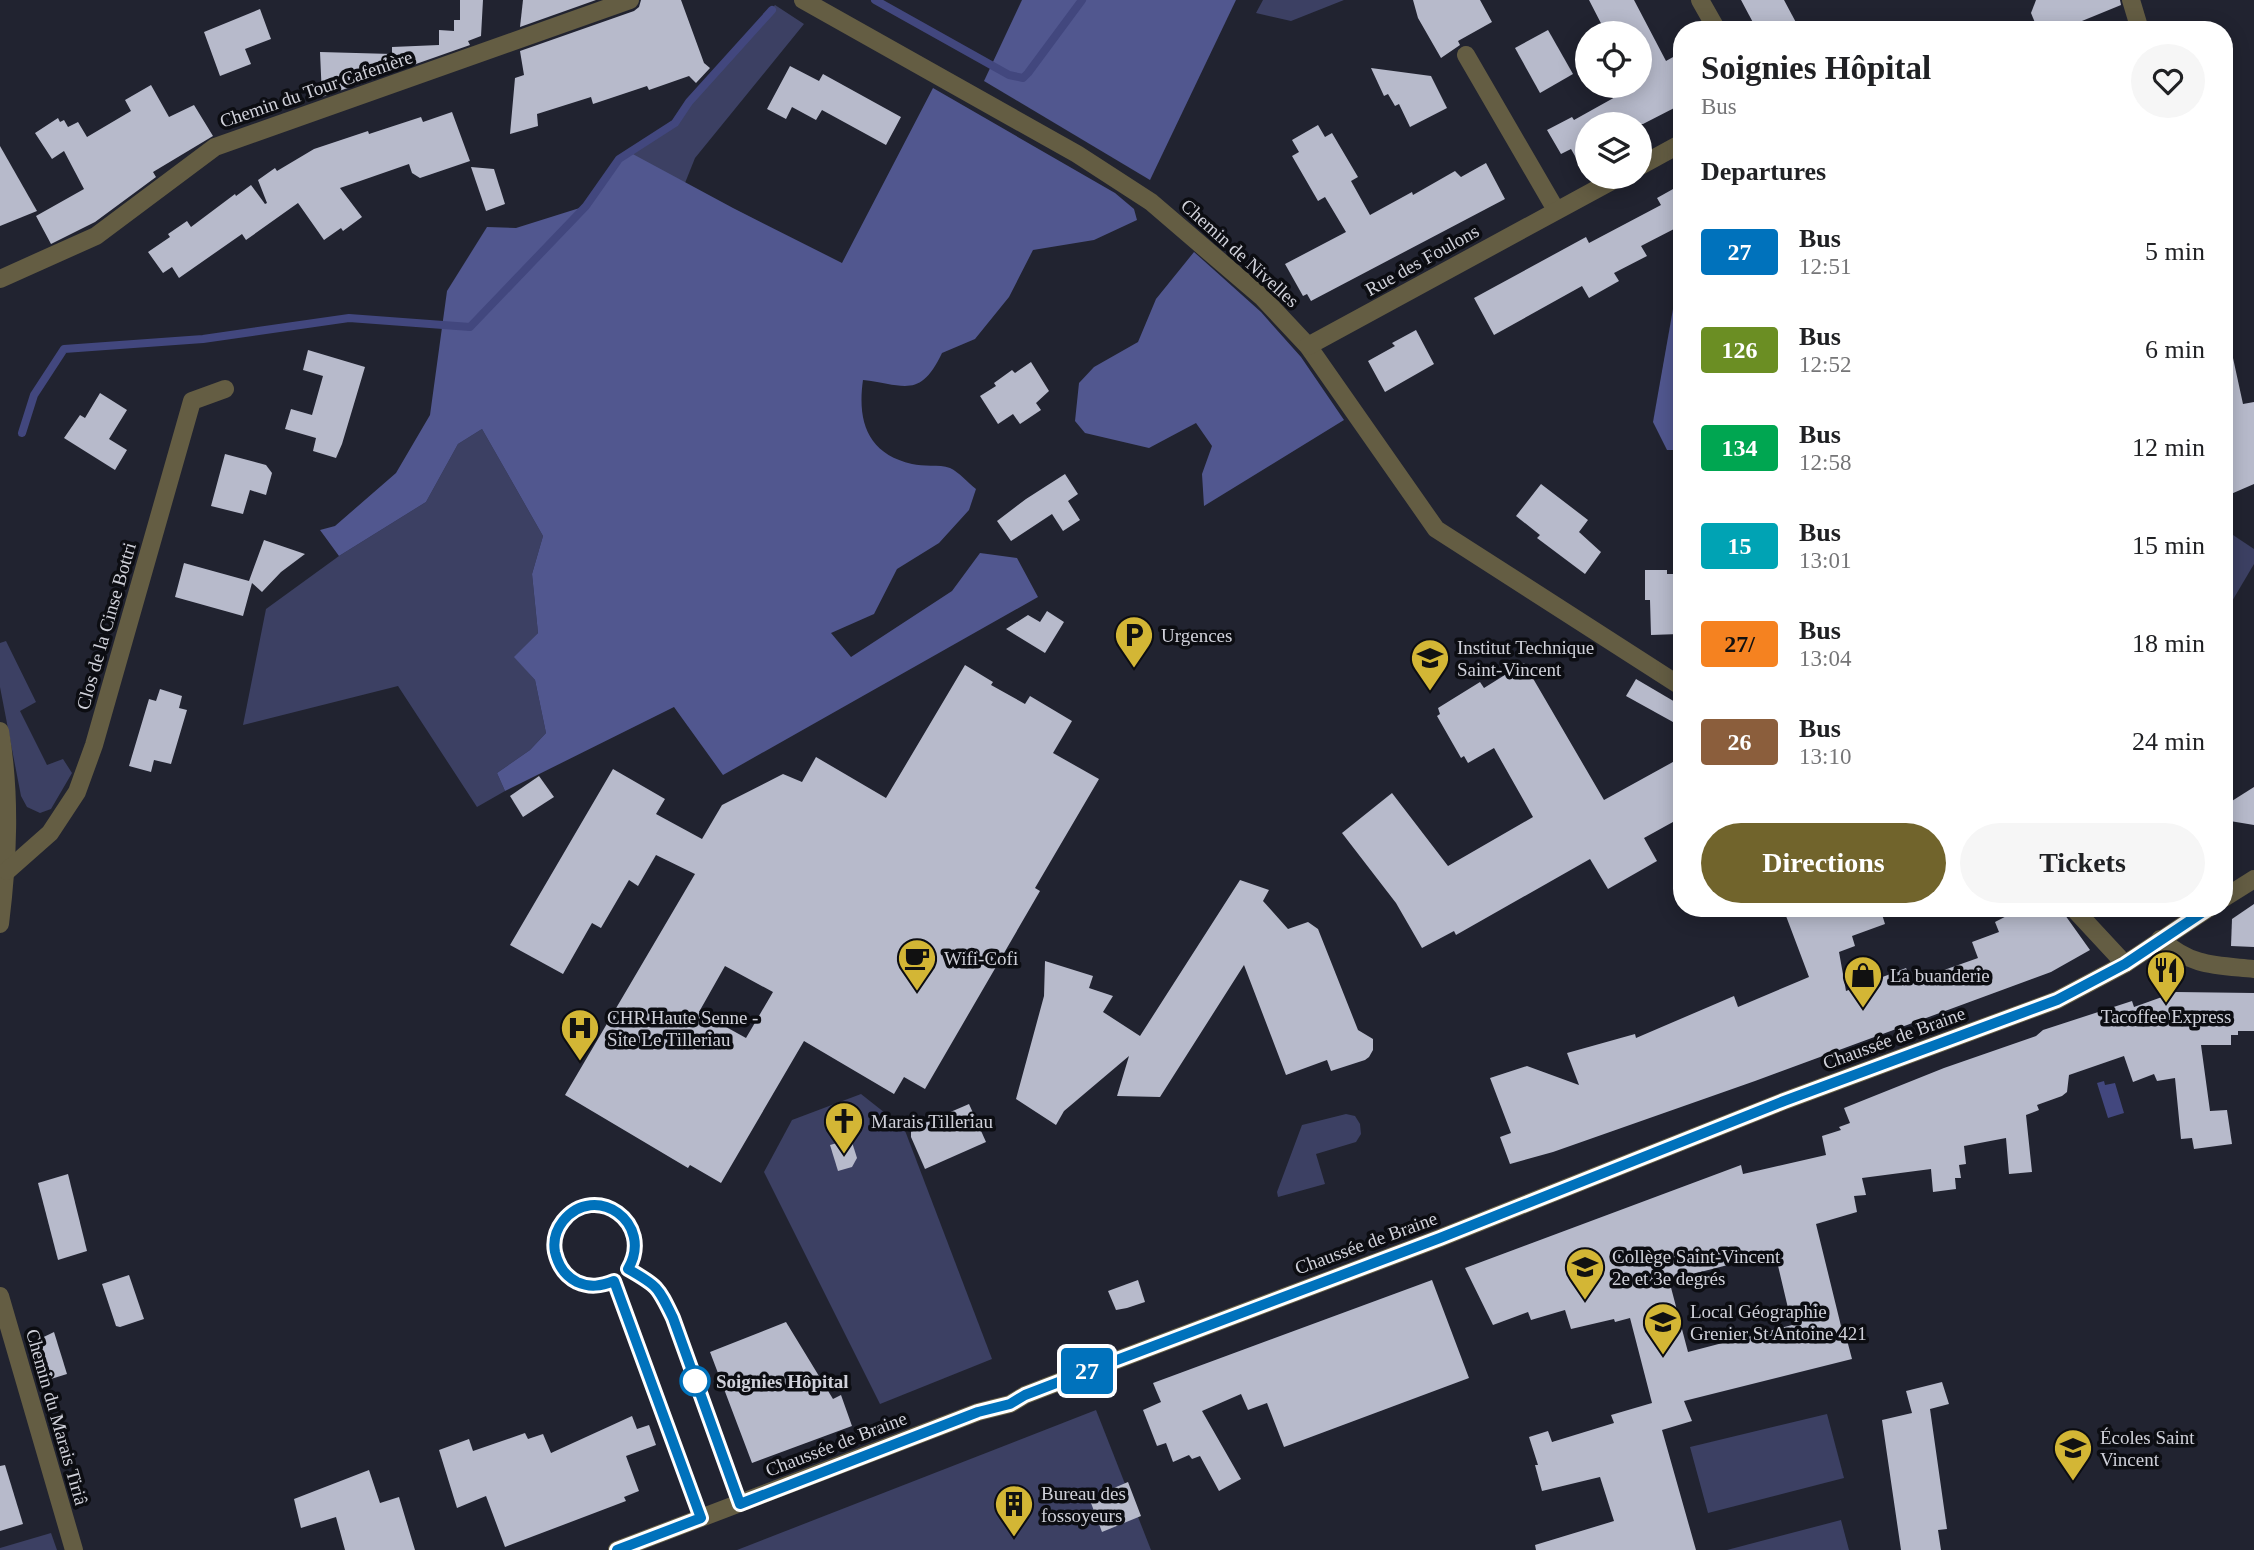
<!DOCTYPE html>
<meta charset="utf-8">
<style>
body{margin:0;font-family:"Times New Roman",serif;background:#f6f6f6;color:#202124;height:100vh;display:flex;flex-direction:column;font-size:26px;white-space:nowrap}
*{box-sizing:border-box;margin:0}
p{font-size:23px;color:#757577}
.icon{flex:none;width:38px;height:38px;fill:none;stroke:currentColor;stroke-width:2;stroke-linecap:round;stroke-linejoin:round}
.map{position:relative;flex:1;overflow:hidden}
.drawer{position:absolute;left:1673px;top:21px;width:560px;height:896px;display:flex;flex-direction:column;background:#fff;border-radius:28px;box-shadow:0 4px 18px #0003}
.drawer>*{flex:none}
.badge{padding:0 14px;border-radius:5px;font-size:24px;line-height:46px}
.fabs{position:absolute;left:1575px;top:21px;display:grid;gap:14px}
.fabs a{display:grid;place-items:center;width:77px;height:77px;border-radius:50%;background:#fff;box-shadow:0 4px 18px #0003;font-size:35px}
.map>.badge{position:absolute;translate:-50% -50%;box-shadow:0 0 0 4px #fff}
h2{padding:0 28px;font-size:26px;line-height:63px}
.round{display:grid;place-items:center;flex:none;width:74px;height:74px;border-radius:37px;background:#f6f6f6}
.overview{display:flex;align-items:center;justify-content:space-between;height:119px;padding:0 28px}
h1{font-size:33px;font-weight:700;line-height:52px}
.cta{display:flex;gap:14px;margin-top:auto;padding:14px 28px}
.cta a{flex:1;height:80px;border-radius:42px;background:#71642c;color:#fff;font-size:28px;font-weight:700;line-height:80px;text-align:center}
.cta a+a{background:#f6f6f6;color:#202124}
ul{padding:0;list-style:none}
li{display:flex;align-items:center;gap:21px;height:98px;padding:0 28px}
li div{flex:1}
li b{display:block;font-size:26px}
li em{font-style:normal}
li .badge{min-width:77px;font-weight:700;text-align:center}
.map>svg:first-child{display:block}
.green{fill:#3c4063}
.forest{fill:#51578f}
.water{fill:#42477e}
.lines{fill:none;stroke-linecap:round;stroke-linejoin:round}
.stream{stroke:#42477e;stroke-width:8}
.building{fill:#b7bacb;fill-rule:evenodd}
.minor{stroke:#645d43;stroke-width:18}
.line-casing{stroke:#fff;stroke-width:16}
.line{stroke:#0072bc;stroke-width:10}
.stop-dot{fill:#fff;stroke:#0072bc;stroke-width:3.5}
.labels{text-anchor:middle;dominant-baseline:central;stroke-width:7;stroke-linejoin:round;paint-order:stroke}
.street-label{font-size:19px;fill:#d0d1da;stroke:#0c0d12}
.poi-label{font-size:19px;fill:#d0d1da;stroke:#0c0d12;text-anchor:start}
.stop-label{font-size:19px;font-weight:bold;fill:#d0d1da;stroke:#0c0d12;text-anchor:start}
</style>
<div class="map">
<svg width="2254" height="1550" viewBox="0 0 2254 1550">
<rect width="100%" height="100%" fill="#212330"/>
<g class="green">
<polygon points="1263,0 1344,0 1291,21 1256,13"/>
<polygon points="775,5 804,24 695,158 685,183 633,156 629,152 675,123 689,102"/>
<polygon points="482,429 543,536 532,574 538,633 515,657 535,680 546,733 530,750 497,773 505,791 477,807 398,686 243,725 266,609 339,556 426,502 458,444"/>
<polygon points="2224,529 2254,549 2254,564 2228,608 2224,606"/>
<polygon points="6,641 36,702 20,711 47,765 63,759 72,773 51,809 40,813 27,807 21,796 0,687 0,643"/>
<polygon points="861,1094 904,1128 992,1359 880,1404 764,1172 792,1120"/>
<polygon points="1346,1114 1355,1116 1360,1124 1361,1134 1356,1142 1316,1154 1325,1184 1278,1197 1277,1192 1302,1125"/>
<polygon points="1096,1410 1151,1550 737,1550"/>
<polygon points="1827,1414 1844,1478 1708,1513 1690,1447"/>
<polygon points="1841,1520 1849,1550 1727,1550"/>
<polygon points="51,1533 57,1550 0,1550 0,1548"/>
</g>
<g class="forest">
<polygon points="1022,0 1236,0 1150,180 984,81"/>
<path d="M933 88 1115 193 1134 209 1137 220 1094 240 1033 250 1009 297 975 339 942 353C920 399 905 385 863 380 857 422 868 454 912 464 923 467 939 464 950 468 959 472 968 483 976 489L969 510 939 543 897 569 874 614 831 633 851 657 952 591 980 553 1017 558 1038 597 723 775 674 707 505 791 497 773 530 750 546 733 535 680 514 657 538 633 532 574 543 536 482 429 458 444 426 502 339 556 320 530 335 526 396 473 430 415 447 291 487 227 516 228 586 206 616 163 629 152 733 208 842 263Z"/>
<polygon points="1194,252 1261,312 1301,357 1344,420 1204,506 1202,474 1212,446 1196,423 1149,448 1085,433 1075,421 1079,383 1094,367 1138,342 1156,299"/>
<polygon points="1682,282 1682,450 1667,450 1653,422 1673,309"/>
</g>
<polygon class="water" points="2104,1081 2105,1085 2115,1083 2124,1113 2108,1118 2097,1083"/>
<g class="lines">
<g class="stream">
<polyline points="875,0 1009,75 1023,78 1028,73 1082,0"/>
<polyline points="22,433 34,395 64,349 203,339 349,318 470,327 586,206 619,159 675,123 689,102 772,10"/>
</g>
</g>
<g class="building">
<polygon points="460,0 483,0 481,36 468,41 470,45 322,97 320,52 392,54 392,47 439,45 439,30 454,31 454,20 460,20"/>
<polygon points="523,0 596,0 520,27"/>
<polygon points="641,0 681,0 704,63 710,68 696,83 689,76 649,90 647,86 593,104 591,97 537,114 538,126 510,134 515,78 524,75 520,51 634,11 639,7"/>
<polygon points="1413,0 1480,0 1492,22 1458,41 1460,45 1441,58 1418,18"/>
<polygon points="1589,0 1634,0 1666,61 1682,52 1682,104 1643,124 1587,124 1587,177 1571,149 1561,154 1547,130 1572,117 1574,120 1635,86 1640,86 1640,33 1606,33"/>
<polygon points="1741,0 1784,0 1800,30 1757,30"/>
<polygon points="2036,0 2120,0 2121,5 2060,30 2049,30 2036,25 2031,13"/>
<polygon points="260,9 271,39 245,49 251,64 220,76 204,32"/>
<polygon points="1548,30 1573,74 1540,93 1515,48"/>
<polygon points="790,66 819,81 823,74 901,117 886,145 822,110 816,120 792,107 786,119 767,109"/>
<polygon points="1371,68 1431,76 1447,108 1410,127 1399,104 1395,106 1388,94 1384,96"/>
<polygon points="151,85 169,117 194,105 213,136 153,172 156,177 95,222 51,244 36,216 84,189 64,151 52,159 35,133 58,118 60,122 64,120 68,127 78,122 87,137 131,111 125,100"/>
<polygon points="452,112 470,161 420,178 412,173 409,164 340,188 362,217 343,231 341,228 324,240 298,203 246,240 242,234 179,278 172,267 163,273 148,252 170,237 168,234 187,221 191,227 235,194 236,196 251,185 265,204 267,203 258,180 275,168 277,171 314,149 368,131 369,134 421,117 423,122"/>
<polygon points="1318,125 1325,137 1332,133 1358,177 1351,181 1370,215 1412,192 1413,195 1455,171 1461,177 1486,163 1505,199 1311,301 1307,294 1303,296 1285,264 1346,232 1325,197 1318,201 1292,156 1299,152 1292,140"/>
<polygon points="0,146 37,211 0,226"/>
<polygon points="471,167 494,169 505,204 486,211"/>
<polygon points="1682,184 1682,244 1674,229 1641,246 1647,256 1614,273 1619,281 1589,298 1582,286 1494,335 1474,298 1586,237 1589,243 1661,205 1657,198"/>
<polygon points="1416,330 1434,364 1385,392 1368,361 1395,346 1392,343"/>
<polygon points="308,350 365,367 342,444 336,458 313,451 316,438 285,429 291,409 312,415 323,376 303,370"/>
<polygon points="2233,358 2243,404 2254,402 2254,484 2224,497 2224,359"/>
<polygon points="1031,362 1049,391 1036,403 1041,410 1020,424 1013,414 998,424 980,396 996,386 994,383 1012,370 1015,373"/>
<polygon points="100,393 127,410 109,439 127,450 115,470 64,438 80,415 85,418"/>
<polygon points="225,454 266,465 272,473 266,495 250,490 243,514 211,506"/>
<polygon points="1065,474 1078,494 1068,501 1080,520 1063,531 1052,514 1011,541 997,521 1026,499"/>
<polygon points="1541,484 1588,520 1579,532 1601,552 1585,574 1537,538 1540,535 1516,516"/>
<polygon points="264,540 305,554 281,572 262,592 252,583 243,616 175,597 184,563 249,581"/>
<polygon points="1645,570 1667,570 1667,574 1682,574 1682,619 1679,619 1679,634 1651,635 1650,600 1645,600"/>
<polygon points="1047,611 1064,622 1045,653 1006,629 1028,615 1040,622"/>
<polygon points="1524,663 1604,800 1682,757 1682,817 1644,838 1657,861 1608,889 1590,859 1456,935 1454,931 1422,948 1396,903 1342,833 1392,793 1448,866 1533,817 1494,748 1468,763 1464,756 1461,758 1437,716 1440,714 1438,708 1480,682 1484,688"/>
<path d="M965 665 993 682 991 685 1025 704 1030 696 1072 721 1053 753 1099 779 1035 888 1040 891 925 1089 904 1077 894 1094 804 1041 721 1183 690 1165 688 1168 565 1095 695 874 656 855 638 886 629 880 601 928 592 923 563 974 510 945 613 769 665 799 656 814 702 839 722 805 783 774 802 782 816 757 886 798ZM725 966 773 992 746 1038 699 1012Z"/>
<polygon points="1636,679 1682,706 1682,727 1626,696"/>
<polygon points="160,689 182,696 179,708 187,710 171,764 154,760 151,772 129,766 149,699 156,701"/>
<polygon points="539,776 554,797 523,817 510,796"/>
<polygon points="2254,787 2254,825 2224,820 2224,806"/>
<polygon points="1240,880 1269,890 1263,901 1288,929 1308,922 1318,929 1358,1030 1373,1039 1373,1050 1369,1057 1365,1060 1331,1071 1327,1060 1286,1075 1244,965 1160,1097 1117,1096 1129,1056 1064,1111 1056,1125 1016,1099 1044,996 1045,961 1093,976 1089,988 1113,996 1103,1012 1140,1036"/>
<polygon points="2254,904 2254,947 2231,946 2232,919"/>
<polygon points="1783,908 1880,908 1885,924 1852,936 1855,946 1839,952 1846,991 1906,968 1913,981 1978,958 1972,942 1999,932 1995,922 2022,908 2060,908 2090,950 2051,972 1755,1081 1553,1152 1510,1164 1500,1137 1511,1133 1490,1078 1527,1066 1579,1085 1567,1053 1635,1034 1636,1038 1734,996 1738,1007 1809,977"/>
<path d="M2176 992 2254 993V1031H2238V1035H2231V1045H2201L2210 1111 2227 1110 2232 1144 2194 1149 2192 1138 2181 1139 2175 1078 2157 1081 2154 1074 2133 1082 2124 1056 2069 1075 2067 1092 2062 1096 2037 1105 2039 1110 2026 1115 2032 1172 2009 1174 2006 1138 1964 1146 1966 1164 1959 1165 1961 1178H1955L1956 1189 1933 1192 1931 1169 1862 1178 1866 1195 1854 1196 1857 1212 1816 1224 1841 1326 1843 1325 1852 1359 1684 1401 1692 1421 1662 1430 1696 1550H1536L1535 1545 1614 1521 1600 1477 1542 1491 1535 1465H1538L1529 1437 1548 1431 1552 1442 1614 1423 1611 1415 1652 1403 1630 1318 1615 1322 1614 1319 1571 1329 1565 1310 1531 1320 1528 1312 1493 1325 1465 1268 1741 1165 1743 1174 1826 1155 1822 1136 1841 1130 1839 1127 1850 1123 1844 1108 1944 1068 2036 1036 2043 1030 2132 1001 2134 1007ZM1775 1253 1792 1325 1688 1352 1669 1280Z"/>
<polygon points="969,1104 986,1142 925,1169 911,1137 911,1129"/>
<polygon points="851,1139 857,1158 852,1167 838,1171 830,1145"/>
<polygon points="68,1174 87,1251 58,1260 38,1183"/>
<polygon points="129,1275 144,1319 120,1327 116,1326 102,1284"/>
<polygon points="1138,1280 1145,1302 1127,1308 1116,1310 1108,1291"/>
<polygon points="1432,1280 1469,1378 1284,1447 1267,1403 1248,1410 1241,1394 1202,1411 1241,1479 1219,1491 1200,1456 1192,1459 1189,1455 1173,1462 1166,1443 1157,1446 1143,1410 1161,1402 1153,1383"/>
<polygon points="786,1322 833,1399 841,1395 852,1426 752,1463 710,1352"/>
<polygon points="54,1332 67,1374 38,1383 27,1345"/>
<polygon points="1942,1382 1949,1404 1930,1409 1947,1529 1938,1530 1941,1550 1901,1550 1882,1420 1912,1413 1906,1391"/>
<polygon points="632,1416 637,1429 649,1425 656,1445 626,1456 639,1491 624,1497 626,1501 505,1547 486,1496 457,1508 439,1450 469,1439 473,1451 525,1433 528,1439 543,1434 551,1453"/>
<polygon points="5,1465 23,1524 0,1531 0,1466"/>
<polygon points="369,1470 380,1503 399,1497 415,1550 345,1550 336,1517 301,1528 294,1499"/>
<polygon points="1128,1482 1141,1516 1102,1532 1091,1503 1105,1498 1102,1493"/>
</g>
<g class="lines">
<g class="minor">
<polyline points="803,0 1077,154 1151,202 1263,298 1308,346 1436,529 1682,687"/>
<polyline points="1700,0 1717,30"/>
<polyline points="2131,0 2140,30"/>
<polyline points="1466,55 1556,210"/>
<polyline points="1640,166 1682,143"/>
<polyline points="0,279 96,236 215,147 630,0"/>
<polyline points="1308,346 1619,177"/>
<path d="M0 731C11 796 8 859 0 924"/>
<polyline points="7,871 50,833 77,792 94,745 192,401 225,389"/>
<polyline points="2224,898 2254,879"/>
<polyline points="2073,908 2125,964"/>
<path d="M2160 939C2193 967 2214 965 2254 969"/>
<polyline points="0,1296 74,1550"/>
<polyline points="617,1550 978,1412 1010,1404 1025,1395 1064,1380 1440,1238 1784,1101 2057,1000 2125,964 2209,908"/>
</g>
</g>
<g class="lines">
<g class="line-casing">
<path id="line" d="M617 1550 701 1518 614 1281C601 1286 590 1288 577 1282 565 1276 558 1265 555 1252 553 1241 556 1230 563 1221 595 1181 655 1223 628 1269 658 1286 658 1287 673 1318L740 1504 978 1412 1010 1404 1025 1395 1064 1380 1440 1238 1784 1101 2057 1000 2125 964 2209 908"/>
</g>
<use href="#line" class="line"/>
</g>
<defs>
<g id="parking-pin" transform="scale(2.0125)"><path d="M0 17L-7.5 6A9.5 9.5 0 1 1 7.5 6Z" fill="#d3b635" stroke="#0c0d12"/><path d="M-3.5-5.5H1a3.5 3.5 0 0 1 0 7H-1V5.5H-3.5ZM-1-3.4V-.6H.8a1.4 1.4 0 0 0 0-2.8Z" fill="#111"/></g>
<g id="school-pin" transform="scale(2.0125)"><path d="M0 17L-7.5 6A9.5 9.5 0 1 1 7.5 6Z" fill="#d3b635" stroke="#0c0d12"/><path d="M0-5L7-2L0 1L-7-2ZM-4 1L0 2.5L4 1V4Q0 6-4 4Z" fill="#111"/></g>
<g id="cafe-pin" transform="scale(2.0125)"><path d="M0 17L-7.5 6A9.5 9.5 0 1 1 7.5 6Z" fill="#d3b635" stroke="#0c0d12"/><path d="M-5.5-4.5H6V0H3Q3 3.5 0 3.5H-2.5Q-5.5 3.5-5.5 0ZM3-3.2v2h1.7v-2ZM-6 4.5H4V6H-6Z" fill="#111"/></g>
<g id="restaurant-pin" transform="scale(2.0125)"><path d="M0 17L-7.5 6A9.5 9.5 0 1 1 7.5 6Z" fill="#d3b635" stroke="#0c0d12"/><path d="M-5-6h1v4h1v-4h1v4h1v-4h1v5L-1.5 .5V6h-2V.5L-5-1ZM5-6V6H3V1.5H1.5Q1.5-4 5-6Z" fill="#111"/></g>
<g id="shop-pin" transform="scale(2.0125)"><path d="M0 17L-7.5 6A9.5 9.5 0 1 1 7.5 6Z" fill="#d3b635" stroke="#0c0d12"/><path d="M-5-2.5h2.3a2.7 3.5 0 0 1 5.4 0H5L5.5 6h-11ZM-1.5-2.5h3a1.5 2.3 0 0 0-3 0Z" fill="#111"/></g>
<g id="hospital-pin" transform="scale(2.0125)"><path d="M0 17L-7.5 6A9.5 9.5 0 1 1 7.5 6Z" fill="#d3b635" stroke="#0c0d12"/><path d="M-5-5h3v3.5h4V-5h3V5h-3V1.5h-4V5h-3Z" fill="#111"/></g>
<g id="church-pin" transform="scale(2.0125)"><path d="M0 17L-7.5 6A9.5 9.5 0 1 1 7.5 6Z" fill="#d3b635" stroke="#0c0d12"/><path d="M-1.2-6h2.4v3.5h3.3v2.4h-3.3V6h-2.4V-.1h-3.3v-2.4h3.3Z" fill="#111"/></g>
<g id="university-pin" transform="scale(2.0125)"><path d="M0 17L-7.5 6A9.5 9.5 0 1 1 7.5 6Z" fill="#d3b635" stroke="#0c0d12"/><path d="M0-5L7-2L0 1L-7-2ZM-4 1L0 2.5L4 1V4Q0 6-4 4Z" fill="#111"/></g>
<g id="building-pin" transform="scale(2.0125)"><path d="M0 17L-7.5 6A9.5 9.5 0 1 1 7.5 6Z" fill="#d3b635" stroke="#0c0d12"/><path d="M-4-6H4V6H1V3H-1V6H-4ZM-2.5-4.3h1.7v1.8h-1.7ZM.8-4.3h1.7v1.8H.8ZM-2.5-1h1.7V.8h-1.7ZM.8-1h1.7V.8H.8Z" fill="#111"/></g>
</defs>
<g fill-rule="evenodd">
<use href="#parking-pin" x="1134" y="635"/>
<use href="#school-pin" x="1430" y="658"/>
<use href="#cafe-pin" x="917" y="958"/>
<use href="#restaurant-pin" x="2166" y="970"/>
<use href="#shop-pin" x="1863" y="975"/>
<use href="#hospital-pin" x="580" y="1028"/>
<use href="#church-pin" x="844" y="1121"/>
<use href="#university-pin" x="1585" y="1267"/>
<use href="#school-pin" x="1663" y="1322"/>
<use href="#school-pin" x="2073" y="1448"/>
<use href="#building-pin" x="1014" y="1504"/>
</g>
<circle class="stop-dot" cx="695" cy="1381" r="14"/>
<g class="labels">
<g class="street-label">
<text transform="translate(316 89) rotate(-19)">Chemin du Tour Cafenière</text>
<text transform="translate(1240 253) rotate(42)">Chemin de Nivelles</text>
<text transform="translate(1422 260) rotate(-29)">Rue des Foulons</text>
<text transform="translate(106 626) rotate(-74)">Clos de la Cinse Bottri</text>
<text transform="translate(1894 1038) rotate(-20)">Chaussée de Braine</text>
<text transform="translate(1366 1243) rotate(-20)">Chaussée de Braine</text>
<text transform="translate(57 1417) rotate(74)">Chemin du Marais Tiriâ</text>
<text transform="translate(836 1444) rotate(-21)">Chaussée de Braine</text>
</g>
<g class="poi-label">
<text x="1161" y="635">Urgences</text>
<text x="1457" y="647">Institut Technique<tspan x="1457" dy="22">Saint-Vincent</tspan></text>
<text x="944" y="958">Wifi-Cofi</text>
<text x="1890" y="975">La buanderie</text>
<text x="2166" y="1016" text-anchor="middle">Tacoffee Express</text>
<text x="607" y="1017">CHR Haute Senne -<tspan x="607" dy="22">Site Le Tilleriau</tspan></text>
<text x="871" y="1121">Marais Tilleriau</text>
<text x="1612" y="1256">Collège Saint-Vincent<tspan x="1612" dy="22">2e et 3e degrés</tspan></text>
<text x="1690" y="1311">Local Géographie<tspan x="1690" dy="22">Grenier St Antoine 421</tspan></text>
<text x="2100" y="1437">Écoles Saint<tspan x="2100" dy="22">Vincent</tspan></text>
<text x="1041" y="1493">Bureau des<tspan x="1041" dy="22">fossoyeurs</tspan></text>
</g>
<g class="stop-label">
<text x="716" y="1381">Soignies Hôpital</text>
</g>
</g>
</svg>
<div class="fabs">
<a><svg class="icon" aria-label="locate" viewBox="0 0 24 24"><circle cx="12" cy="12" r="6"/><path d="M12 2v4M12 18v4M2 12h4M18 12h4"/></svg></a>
<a><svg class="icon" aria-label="layers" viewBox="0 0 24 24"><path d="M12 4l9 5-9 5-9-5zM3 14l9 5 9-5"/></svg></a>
</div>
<b class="badge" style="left:1087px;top:1371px;background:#0072bc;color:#fff">27</b>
<section class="drawer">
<div class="overview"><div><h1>Soignies Hôpital</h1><p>Bus</p></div><a class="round"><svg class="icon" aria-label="heart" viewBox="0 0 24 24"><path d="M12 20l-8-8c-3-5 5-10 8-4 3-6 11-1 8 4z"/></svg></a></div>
<h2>Departures</h2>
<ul>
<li><span class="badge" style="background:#0072bc;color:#fff">27</span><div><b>Bus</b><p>12:51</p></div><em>5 min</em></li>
<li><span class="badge" style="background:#6b8e23;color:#fff">126</span><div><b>Bus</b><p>12:52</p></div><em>6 min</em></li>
<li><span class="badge" style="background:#00a651;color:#fff">134</span><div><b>Bus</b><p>12:58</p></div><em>12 min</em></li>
<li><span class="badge" style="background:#00a3b4;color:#fff">15</span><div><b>Bus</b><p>13:01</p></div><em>15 min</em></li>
<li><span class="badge" style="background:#f58220;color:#111">27/</span><div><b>Bus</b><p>13:04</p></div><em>18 min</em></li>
<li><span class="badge" style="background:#8b5e3c;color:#fff">26</span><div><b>Bus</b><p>13:10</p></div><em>24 min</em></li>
</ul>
<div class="cta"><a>Directions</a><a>Tickets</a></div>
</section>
</div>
